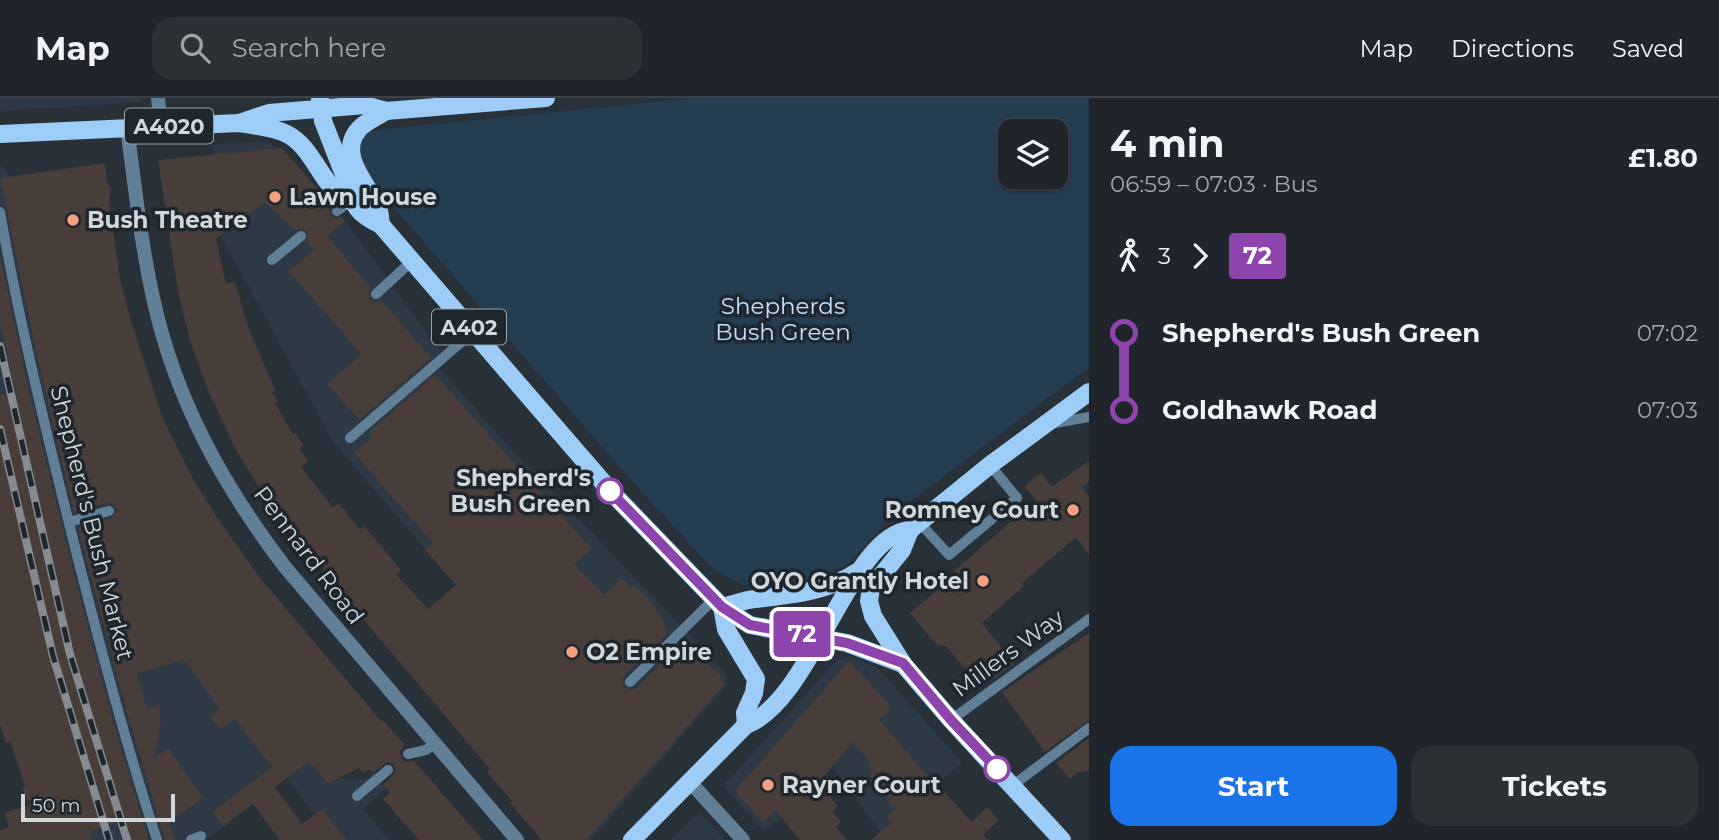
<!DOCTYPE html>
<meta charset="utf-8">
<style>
body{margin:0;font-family:Montserrat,sans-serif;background:#2c3136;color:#f1f3f6;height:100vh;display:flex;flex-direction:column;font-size:26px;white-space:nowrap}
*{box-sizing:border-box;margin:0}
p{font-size:23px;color:#a1a5a8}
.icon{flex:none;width:38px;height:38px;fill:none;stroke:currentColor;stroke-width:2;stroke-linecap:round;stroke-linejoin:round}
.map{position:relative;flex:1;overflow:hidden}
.panel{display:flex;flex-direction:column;background:#1f252a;width:630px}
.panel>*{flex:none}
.badge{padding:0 14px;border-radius:5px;font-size:24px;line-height:46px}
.buttons{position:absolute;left:998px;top:21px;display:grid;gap:14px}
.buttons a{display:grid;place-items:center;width:70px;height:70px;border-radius:14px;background:#1f252a;box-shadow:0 2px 5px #0004,0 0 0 2px #3c4247;font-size:35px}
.scale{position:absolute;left:21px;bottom:18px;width:154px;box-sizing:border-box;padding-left:7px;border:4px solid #d2d7db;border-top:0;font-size:19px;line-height:24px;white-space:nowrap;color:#d2d7db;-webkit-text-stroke:5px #1f272e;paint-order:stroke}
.map>.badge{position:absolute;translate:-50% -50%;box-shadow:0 0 0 4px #fff}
.legs{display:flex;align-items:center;gap:10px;height:77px;padding:0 21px;font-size:23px}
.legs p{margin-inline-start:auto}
.headline{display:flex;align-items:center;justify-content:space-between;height:119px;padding:0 21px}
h1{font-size:38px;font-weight:700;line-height:52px}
.cta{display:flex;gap:14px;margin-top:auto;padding:14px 21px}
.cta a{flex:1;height:80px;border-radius:21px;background:#1a73e8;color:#fff;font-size:28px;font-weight:700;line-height:80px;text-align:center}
.cta a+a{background:#2c3136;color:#f1f3f6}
ul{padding:0 21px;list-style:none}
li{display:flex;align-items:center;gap:24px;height:77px;font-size:26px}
li i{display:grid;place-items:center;width:10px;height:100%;margin:0 9px;background:currentColor}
li i::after{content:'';width:18px;height:18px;margin:-9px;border:5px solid;border-radius:50%;background:#1f252a}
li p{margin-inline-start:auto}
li:first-child i{background:linear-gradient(#0000 50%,currentColor 0)}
li:last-child i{background:linear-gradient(currentColor 50%,#0000 0)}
header{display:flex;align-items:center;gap:42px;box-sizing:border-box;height:98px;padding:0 35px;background:#1f252a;border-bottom:2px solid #3c4247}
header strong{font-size:33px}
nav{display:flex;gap:38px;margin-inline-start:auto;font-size:24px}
.search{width:490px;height:63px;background:#2c3136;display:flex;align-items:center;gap:18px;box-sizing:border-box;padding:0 24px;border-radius:21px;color:#a1a5a8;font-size:26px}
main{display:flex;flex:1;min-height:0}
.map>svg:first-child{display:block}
.built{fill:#2d3a46}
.green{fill:#253d51;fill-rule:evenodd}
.building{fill:#483d39}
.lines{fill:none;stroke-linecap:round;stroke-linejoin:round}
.lane{stroke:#627f98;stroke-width:10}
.street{stroke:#627f98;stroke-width:14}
.primary{stroke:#9dcdf6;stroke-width:18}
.rail-casing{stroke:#858c91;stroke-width:8}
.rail{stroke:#1f272e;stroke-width:5;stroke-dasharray:16;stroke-linecap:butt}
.line-1-casing{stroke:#fff;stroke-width:16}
.line-1{stroke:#8e44ad;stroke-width:10}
.poi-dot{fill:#f2a080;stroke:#1f272e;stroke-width:2.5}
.stop-1-dot{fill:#fff;stroke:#8e44ad;stroke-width:3.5}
.labels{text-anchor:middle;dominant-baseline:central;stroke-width:7;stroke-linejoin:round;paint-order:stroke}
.shield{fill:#1f272e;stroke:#9ca2a7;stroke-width:2}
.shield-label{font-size:21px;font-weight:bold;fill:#d2d7db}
.poi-label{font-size:23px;font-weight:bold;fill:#d2d7db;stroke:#1f272e;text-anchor:start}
.park-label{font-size:23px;fill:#c2e1fd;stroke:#1f272e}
.stop-label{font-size:23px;font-weight:bold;fill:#d2d7db;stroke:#1f272e;text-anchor:end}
.street-label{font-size:23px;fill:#d2d7db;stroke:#1f272e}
</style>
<header>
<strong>Map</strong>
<div class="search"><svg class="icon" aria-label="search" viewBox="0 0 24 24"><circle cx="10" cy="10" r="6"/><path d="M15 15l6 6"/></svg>Search here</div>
<nav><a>Map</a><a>Directions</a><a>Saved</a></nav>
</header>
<main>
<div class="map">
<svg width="1089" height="742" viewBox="0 0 1089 742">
<rect width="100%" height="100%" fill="#293138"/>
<g class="built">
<polygon points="0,0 142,0 142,4 0,13"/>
<polygon points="269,43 345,123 441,254 433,262 499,338 726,575 728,586 591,742 546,742 456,487 334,345 221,138 213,46"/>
<polygon points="0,69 6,69 8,78 21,77 23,89 337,681 367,681 374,675 386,690 363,711 389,742 334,742 287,680 205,742 77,742 0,529"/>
<polygon points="844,559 857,560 879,571 962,665 880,734 833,669 811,693 764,734 726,691 726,685 835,564"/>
<polygon points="702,716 725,742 671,742 696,717"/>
</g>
<path class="green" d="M695 0H1089V269L895 415 848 466 817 480 794 486 778 489 742 487 711 469 623 373 365 76 357 47 367 34 384 31ZM1010 33H1055V79H1010Z"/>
<g class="building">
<polygon points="282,50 332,107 329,113 331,118 337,121 342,119 345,123 327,138 371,190 368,194 370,201 374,204 381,202 431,260 359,322 328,286 361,256 289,173 314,152 307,143 307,134 303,130 295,132 265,104 216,141 226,186 235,184 248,229 275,292 272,294 278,304 275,305 293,336 296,335 303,348 299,350 308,363 301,369 333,410 338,405 360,431 364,428 401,472 396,476 428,511 456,487 425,452 433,445 354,355 373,339 369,334 435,277 592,451 574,466 604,497 622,481 631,491 635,487 651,504 663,522 667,536 624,578 622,583 624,589 629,592 636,590 682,544 722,578 724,587 586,742 542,742 510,705 512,703 487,674 490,671 347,502 263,396 236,352 207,290 190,242 178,193 158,62"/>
<polygon points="105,65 107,85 111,90 109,104 120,181 131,223 163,321 193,381 220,424 260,480 381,623 383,622 405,647 400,654 402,661 406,664 414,663 483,742 419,742 383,701 390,694 383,687 396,674 394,666 387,664 373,675 369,671 364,675 359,670 328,686 309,663 275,689 302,726 322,711 346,742 280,742 253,706 223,728 212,714 272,669 235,621 220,631 210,618 220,611 184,562 137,575 147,611 159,607 161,625 154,660 168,650 203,700 169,724 175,742 165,742 127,614 78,430 112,420 117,412 114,407 108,405 74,414 37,258 0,80"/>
<polygon points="0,158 30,298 78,492 112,619 149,742 131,742 125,722 90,733 93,742 0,742 0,732 9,729 4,715 29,707 22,689 25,688 10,643 6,645 0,626 0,296 16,295 0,224"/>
<polygon points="1089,363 1089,384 1082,389 1089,399 1089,457 1076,439 1022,485 1024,488 982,525 1014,566 993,581 990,576 985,580 980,573 967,573 946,548 937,547 910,515 935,494 938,487 1036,402 1024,388 1041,375 1052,389"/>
<polygon points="1089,535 1089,622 1045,654 1002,594"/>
<polygon points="849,563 892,610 879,621 934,686 936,685 972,724 987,709 999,722 983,737 988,742 871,742 892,724 887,719 895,711 888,704 890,702 871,679 869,662 853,644 818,685 838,708 832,714 841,724 836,729 847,742 800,742 775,712 763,724 738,697 737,691"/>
<polygon points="1089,640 1089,673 1078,674 1070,681 1056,665"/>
</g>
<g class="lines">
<g class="lane">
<polyline points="337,113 351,103"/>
<path d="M0 114C17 212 40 308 64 405 92 518 121 631 157 742"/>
<polyline points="272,162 301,138"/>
<polyline points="376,196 412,163"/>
<polyline points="1050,326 1089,319"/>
<polyline points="350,340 473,234"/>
<polyline points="69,424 109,413"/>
<polyline points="919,424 949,457 1017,400 990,367"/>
<polyline points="630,584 714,501"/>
<polyline points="951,622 1089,521"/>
<polyline points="408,656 426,652 435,645"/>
<polyline points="1012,688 1089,630"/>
<polyline points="357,698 388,672"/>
<polyline points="191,742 201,738"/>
</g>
<g class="street">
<polyline points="158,0 161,29"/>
<path d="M127 30C135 88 141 147 154 204 176 303 224 389 285 469L517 742"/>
<polyline points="690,684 743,742"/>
</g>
<g class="primary">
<path d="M320 0 323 23 350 92C353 112 365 119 381 127L614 397 722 509 750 527 847 545 903 566"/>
<polyline points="242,24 269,15 365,7 386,13 546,0"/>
<path d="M0 36 239 25C254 28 273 29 287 36 316 51 322 93 351 103"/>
<path d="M381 127C380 120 380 112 377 106 366 85 337 55 359 31 365 24 377 19 386 13"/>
<polyline points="910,432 902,452 871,490 869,503 873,518 903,566 951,622 1062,742"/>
<path d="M722 509C732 507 744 502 755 501 790 497 827 494 857 474"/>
<polyline points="722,509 726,531 756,581 754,595 745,615 746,627"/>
<path d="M632 742 746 627C812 603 850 436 910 432L990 367 1089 294"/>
</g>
<g class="rail-casing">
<g id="rail">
<polyline points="0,248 70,556 127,742"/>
<polyline points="0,331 53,558 109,742"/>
</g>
</g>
<use href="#rail" class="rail"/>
</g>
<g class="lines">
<g class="line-1-casing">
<polyline id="line-1" points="610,393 722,509 750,527 847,545 903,565 951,622 997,671"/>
</g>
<use href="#line-1" class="line-1"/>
</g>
<g class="poi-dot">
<circle cx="275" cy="99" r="7"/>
<circle cx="73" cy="122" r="7"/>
<circle cx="1073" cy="412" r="7"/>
<circle cx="983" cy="483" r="7"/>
<circle cx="572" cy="554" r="7"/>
<circle cx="768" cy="687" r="7"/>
</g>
<g class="stop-1-dot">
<circle cx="610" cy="393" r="12"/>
<circle cx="997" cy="671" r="12"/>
</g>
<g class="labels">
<g class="shield">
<rect x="125" y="10.5" width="88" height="35" rx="5"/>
<rect x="432" y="211.5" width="74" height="35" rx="5"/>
</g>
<g class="shield-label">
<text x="169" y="28">A4020</text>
<text x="469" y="229">A402</text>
</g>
<g class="poi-label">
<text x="289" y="99">Lawn House</text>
<text x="87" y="122">Bush Theatre</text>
<text x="1059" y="412" text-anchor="end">Romney Court</text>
<text x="969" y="483" text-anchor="end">OYO Grantly Hotel</text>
<text x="586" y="554">O2 Empire</text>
<text x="782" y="687">Rayner Court</text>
</g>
<g class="park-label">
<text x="783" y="208">Shepherds<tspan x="783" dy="26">Bush Green</tspan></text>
</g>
<g class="stop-label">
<text x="591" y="380">Shepherd's<tspan x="591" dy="26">Bush Green</tspan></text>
</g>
<g class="street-label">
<text transform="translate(92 425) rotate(76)">Shepherd's Bush Market</text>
<text transform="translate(309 457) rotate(53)">Pennard Road</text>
<text transform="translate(1008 555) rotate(-36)">Millers Way</text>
</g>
</g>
</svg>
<div class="buttons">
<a><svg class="icon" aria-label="layers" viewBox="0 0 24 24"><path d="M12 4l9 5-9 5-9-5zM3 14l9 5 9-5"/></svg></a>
</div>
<div class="scale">50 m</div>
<b class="badge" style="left:802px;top:536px;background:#8e44ad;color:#fff">72</b>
</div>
<section class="panel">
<div class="headline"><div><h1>4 min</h1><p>06:59 – 07:03 · Bus</p></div><b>£1.80</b></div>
<div class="legs"><svg class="icon" aria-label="walk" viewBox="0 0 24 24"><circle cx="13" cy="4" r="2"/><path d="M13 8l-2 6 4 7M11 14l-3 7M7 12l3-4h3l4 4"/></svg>3<svg class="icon" aria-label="forward" viewBox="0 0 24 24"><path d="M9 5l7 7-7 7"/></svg><b class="badge" style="background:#8e44ad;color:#fff">72</b></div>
<ul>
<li><i style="color:#8e44ad"></i><b>Shepherd's Bush Green</b><p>07:02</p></li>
<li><i style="color:#8e44ad"></i><b>Goldhawk Road</b><p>07:03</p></li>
</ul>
<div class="cta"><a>Start</a><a>Tickets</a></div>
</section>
</main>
